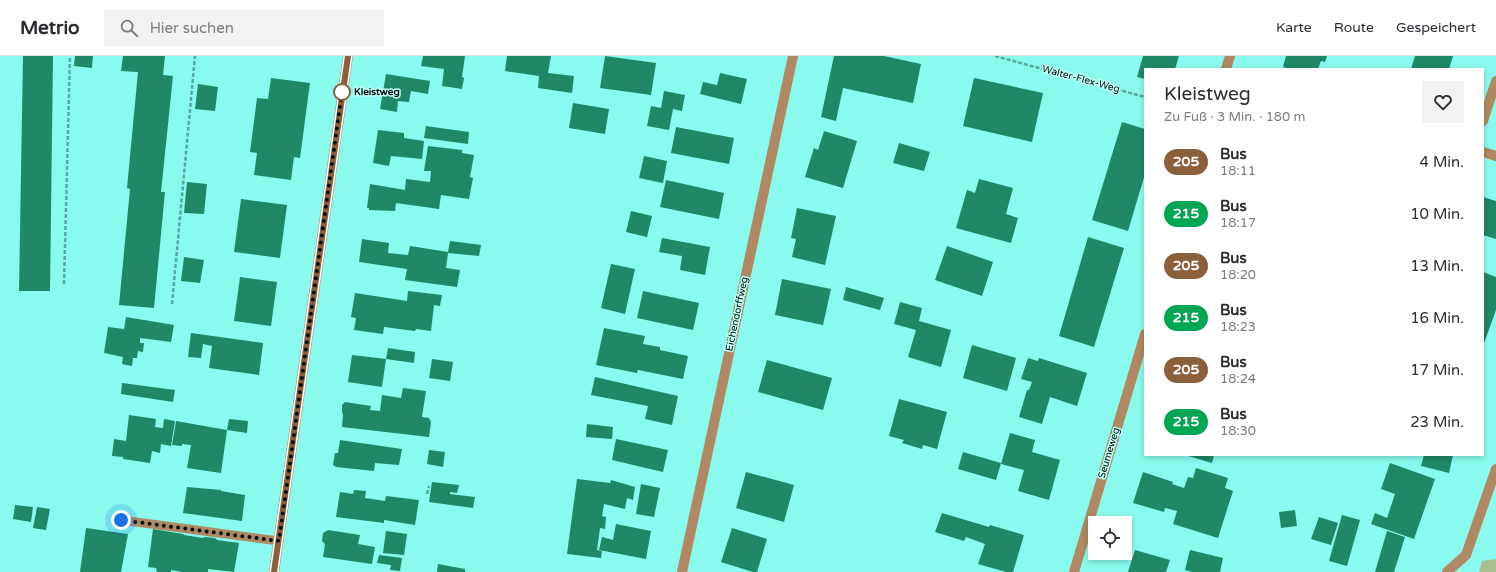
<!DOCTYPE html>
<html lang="de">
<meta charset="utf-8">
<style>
body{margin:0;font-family:"Varela Round",sans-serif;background:#f2f2f3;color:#2b2b33;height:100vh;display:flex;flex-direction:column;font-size:15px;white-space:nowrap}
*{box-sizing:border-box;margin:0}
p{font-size:13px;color:#7c7c81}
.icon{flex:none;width:22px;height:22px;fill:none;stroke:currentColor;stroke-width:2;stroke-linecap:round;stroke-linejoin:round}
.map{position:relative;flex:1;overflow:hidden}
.panel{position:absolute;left:1144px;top:12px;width:340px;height:388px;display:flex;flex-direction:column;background:#fff;border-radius:0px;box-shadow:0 2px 6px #0003}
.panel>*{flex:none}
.badge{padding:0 8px;border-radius:13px;font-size:14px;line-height:26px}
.controls{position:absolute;left:1088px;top:460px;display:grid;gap:8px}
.controls a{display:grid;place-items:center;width:44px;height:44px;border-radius:0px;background:#fff;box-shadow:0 2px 6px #0003;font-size:20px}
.you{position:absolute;width:20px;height:20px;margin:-10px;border:3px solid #fff;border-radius:50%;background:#1a73e8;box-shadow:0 0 0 6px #1a73e833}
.map>.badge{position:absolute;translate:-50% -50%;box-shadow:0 0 0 2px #fff}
.round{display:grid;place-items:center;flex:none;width:42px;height:42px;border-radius:0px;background:#f2f2f3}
.summary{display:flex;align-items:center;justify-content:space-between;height:68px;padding:0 20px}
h1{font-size:19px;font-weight:600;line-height:30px}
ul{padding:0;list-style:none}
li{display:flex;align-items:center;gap:12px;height:52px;padding:0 20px}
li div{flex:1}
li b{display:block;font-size:15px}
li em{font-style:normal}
li .badge{min-width:44px;font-weight:700;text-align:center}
header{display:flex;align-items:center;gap:24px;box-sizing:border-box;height:56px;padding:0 20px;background:#fff;border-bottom:1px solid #e1e1e2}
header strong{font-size:19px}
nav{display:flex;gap:22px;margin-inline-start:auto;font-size:14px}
.search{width:280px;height:36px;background:#f2f2f3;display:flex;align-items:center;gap:10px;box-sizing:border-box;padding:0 14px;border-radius:0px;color:#7c7c81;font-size:15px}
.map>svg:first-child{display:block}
.green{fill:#abbf8e}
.building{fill:#208866}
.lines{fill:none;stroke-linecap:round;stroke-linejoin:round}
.path{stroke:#59a89f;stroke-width:2.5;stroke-dasharray:4 2;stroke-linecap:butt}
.service{stroke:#b08861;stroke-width:9}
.minor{stroke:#b08861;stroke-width:10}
.line-casing{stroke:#fff;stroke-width:9}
.line{stroke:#8b5e3c;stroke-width:6}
.walk{stroke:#00100e;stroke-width:4;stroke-dasharray:0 7.2}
.stop-dot{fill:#fff;stroke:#8b5e3c;stroke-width:2}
.labels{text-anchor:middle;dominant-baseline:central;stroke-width:3;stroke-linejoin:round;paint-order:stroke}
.street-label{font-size:10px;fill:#00100e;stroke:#c0fff6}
.stop-label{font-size:10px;font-weight:bold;fill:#00100e;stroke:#c0fff6;text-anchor:start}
</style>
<header>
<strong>Metrio</strong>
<div class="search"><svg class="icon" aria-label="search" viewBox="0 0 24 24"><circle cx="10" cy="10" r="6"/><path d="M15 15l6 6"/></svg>Hier suchen</div>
<nav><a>Karte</a><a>Route</a><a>Gespeichert</a></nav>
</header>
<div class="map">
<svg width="1496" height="516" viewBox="0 0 1496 516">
<rect width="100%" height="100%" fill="#89faed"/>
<polygon class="green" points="1496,503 1496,516 1479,516 1482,505"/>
<g class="building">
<polygon points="23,0 53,0 50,235 19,235"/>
<polygon points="75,0 93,0 92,12 74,10"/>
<polygon points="123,0 165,0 163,19 173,20 161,136 165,136 154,252 119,249 130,133 127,132 138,16 121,15"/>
<polygon points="423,0 465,0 462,21 464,22 462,33 442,30 444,13 421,10"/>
<polygon points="507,0 551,0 548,17 574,20 572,37 538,32 539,20 505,15"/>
<polygon points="605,0 656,7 651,39 600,32"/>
<polygon points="834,0 884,0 921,8 913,47 843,32 836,65 821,61"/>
<polygon points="1143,0 1179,0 1175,13 1145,13 1145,23 1137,21"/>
<polygon points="1286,0 1327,0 1325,6 1321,5 1318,13 1290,13 1283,11"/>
<polygon points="1415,0 1453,0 1449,13 1411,13"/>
<polygon points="720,17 747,23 741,48 700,38 703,26 717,29"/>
<polygon points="386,18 430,25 428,38 411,35 409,46 398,45 397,56 380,53"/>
<polygon points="271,22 310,27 300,102 294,101 291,124 254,119 257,97 250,96 257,42 268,43"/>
<polygon points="974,22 1043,37 1032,86 963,70"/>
<polygon points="198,28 218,31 215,55 195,53"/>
<polygon points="664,35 685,39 682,55 673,53 669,74 647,70 651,50 661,52"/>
<polygon points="573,47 609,53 605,78 569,72"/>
<polygon points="1122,66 1145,73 1145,118 1128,175 1092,164"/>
<polygon points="426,70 469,76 468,88 424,82"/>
<polygon points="676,71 734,82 729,108 671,97"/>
<polygon points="378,74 404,77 404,82 424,85 422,103 391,100 389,110 373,107"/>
<polygon points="824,75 857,85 843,132 805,121 814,92 818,94"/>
<polygon points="899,87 930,96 924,115 893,107"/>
<polygon points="428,90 462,94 462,97 474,99 470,121 473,122 469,143 441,139 439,153 396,147 395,155 369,154 369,152 367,152 370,128 405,134 406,123 430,126 431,115 424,115"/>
<polygon points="644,100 667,105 663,127 639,122"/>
<polygon points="979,123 1013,132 1006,158 1018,162 1011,187 956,172 967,134 975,137"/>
<polygon points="666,124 724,137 719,163 660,151"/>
<polygon points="187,126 207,128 204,158 184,157"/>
<polygon points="1483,141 1496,145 1496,183 1483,179"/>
<polygon points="241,143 287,149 280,202 234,196"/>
<polygon points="797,152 836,160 825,209 792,201 796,183 791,182"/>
<polygon points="631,155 652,160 647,181 626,176"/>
<polygon points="1088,181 1124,192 1094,291 1059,280"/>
<polygon points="662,182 710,191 705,219 680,214 682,200 659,196"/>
<polygon points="362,183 389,187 388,197 408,199 410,190 448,196 450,185 481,189 479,200 448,197 446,212 460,214 457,231 405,224 407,213 359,206"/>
<polygon points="947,190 993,206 982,240 935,224"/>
<polygon points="184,201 204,204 200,227 181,225"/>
<polygon points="611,208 635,213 625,258 601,252"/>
<polygon points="1483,216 1496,221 1496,254 1483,290"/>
<polygon points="240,221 277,226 271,270 234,265"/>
<polygon points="782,223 831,233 823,269 775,259"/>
<polygon points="846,231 884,242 880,254 843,244"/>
<polygon points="408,235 442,239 440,250 434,249 431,275 416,273 415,275 384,271 383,278 354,274 356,262 351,261 355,237 407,245"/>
<polygon points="643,235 699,247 693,274 637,262"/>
<polygon points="900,246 922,252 919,265 951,274 941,311 908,301 916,274 894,268"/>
<polygon points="126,261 174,269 171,286 140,282 140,287 144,287 143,296 138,295 137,302 133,302 132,310 122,308 123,301 104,297 108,271 124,273"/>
<polygon points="604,272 645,280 643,288 660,291 660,294 688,300 683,323 638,314 637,317 596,309"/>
<polygon points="191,277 263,287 259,319 209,312 212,290 203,288 201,302 188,301"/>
<polygon points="972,289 1016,302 1007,335 963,322"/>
<polygon points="388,292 415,296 414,307 386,303"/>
<polygon points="352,299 386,303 382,331 348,326"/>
<polygon points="1028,302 1038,305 1039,302 1087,317 1077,350 1050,341 1042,368 1019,361 1027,334 1029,334 1032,326 1021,323"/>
<polygon points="432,303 453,306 450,325 429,322"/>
<polygon points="767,304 832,322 823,354 758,336"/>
<polygon points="595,321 678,340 672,369 645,363 648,350 591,339"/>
<polygon points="122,327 175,334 173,346 121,338"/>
<polygon points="403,332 426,335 422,361 429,362 431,366 429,381 342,371 343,359 342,356 342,349 345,346 371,350 370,354 380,355 382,339 401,342"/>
<polygon points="899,343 947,356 937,393 923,389 922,393 902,387 904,384 889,380"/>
<polygon points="129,359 156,363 155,371 163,372 164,363 175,365 171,390 161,388 160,397 152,395 150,407 123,403 123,401 112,400 114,383 126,385"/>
<polygon points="229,363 248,365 247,377 227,374"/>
<polygon points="176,365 227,374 221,417 187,412 191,389 182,388 182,390 172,389"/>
<polygon points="587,368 613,371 612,383 586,381"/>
<polygon points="1010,377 1035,384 1032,396 1060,404 1049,444 1018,435 1024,414 1001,408"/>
<polygon points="616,383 668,394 663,416 612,404"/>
<polygon points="340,384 402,393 399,409 375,407 374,415 336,411 333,409 335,397 338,397"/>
<polygon points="429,394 445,396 443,411 427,408"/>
<polygon points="963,396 1001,407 996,424 958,413"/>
<polygon points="1185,399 1214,399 1212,407"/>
<polygon points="1424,399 1453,399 1449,417 1421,410"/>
<polygon points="1390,407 1435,423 1414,483 1371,468 1375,457 1387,462 1395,438 1381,433"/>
<polygon points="1196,412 1228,422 1225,432 1233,435 1218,482 1173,468 1177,455 1165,452 1164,456 1133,447 1143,416 1173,426 1172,428 1184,432 1188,421 1193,422"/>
<polygon points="746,416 794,429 784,466 736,452"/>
<polygon points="577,423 610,427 611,424 635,431 633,444 627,442 625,453 604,448 602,460 606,461 605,473 600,472 597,494 602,495 601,502 567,498"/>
<polygon points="432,426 459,429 457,437 450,436 450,438 475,441 473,452 429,446"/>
<polygon points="641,428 660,432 654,461 636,458"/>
<polygon points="187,431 221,434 221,435 245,439 242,465 183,457"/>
<polygon points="354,434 366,435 365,442 385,445 386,440 419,444 415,469 384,464 384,467 336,461 340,436 353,438"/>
<polygon points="15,449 33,451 31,466 13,463"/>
<polygon points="37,451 50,453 46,474 33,472"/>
<polygon points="1295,454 1297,470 1281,472 1279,456"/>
<polygon points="942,457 989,471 990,469 1024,479 1013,516 1006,516 978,508 985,488 966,481 964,485 935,476"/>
<polygon points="1342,459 1360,464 1347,510 1329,505"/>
<polygon points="1319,461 1338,467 1331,489 1311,483"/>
<polygon points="616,468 651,475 646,503 599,494 602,481 613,484"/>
<polygon points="86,472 128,478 121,516 80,516"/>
<polygon points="732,472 767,483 757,516 753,516 721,506"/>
<polygon points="153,473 183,478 184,479 203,482 205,481 215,482 217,484 239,487 234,516 208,513 208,516 182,516 171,514 171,516 157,516 156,512 148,511"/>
<polygon points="328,474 360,479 358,488 375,491 372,508 323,501 325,488 322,485 323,477"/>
<polygon points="386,475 407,478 404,499 383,497"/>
<polygon points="1387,475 1405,481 1394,516 1375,516"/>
<polygon points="1135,494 1170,504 1166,516 1128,516"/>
<polygon points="1190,494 1223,502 1220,516 1192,516 1185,514"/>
<polygon points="379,499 402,502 400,515 390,514 391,509 377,507"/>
<polygon points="438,508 465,513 465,516 437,516"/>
</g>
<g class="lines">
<g class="path">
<polyline points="995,0 1145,41"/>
<polyline points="64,228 70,0"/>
<polyline points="172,248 195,0"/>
<polyline points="427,438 429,430"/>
</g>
<polyline class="service" points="121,464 279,485"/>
<g class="minor">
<polyline points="1226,13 1230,0"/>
<polyline points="1483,65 1496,25"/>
<polyline points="1483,96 1496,100"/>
<polyline points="274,516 348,0"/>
<polyline points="682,516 793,0"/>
<polyline points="1074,516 1145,278"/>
<polyline points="1447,516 1466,499 1496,413"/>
</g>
</g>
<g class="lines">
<g class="line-casing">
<polyline id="line" points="274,516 348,0"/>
</g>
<use href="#line" class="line"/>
<polyline class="walk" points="121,464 279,485 342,36"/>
</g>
<circle class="stop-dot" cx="342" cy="36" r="8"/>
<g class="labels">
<g class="street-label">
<text transform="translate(1081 23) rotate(15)">Walter-Flex-Weg</text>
<text transform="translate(737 258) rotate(-78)">Eichendorffweg</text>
<text transform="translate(1109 397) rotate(-73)">Seumeweg</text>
</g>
<g class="stop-label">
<text x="354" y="36">Kleistweg</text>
</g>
</g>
</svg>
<div class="controls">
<a><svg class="icon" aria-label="locate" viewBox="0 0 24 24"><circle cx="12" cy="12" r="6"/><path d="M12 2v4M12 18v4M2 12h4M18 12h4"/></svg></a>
</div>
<div class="you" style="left:121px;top:464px"></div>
<section class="panel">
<div class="summary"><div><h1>Kleistweg</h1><p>Zu Fuß · 3 Min. · 180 m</p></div><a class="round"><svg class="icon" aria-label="heart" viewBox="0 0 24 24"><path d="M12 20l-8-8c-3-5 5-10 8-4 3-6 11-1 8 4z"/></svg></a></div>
<ul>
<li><span class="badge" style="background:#8b5e3c;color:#fff">205</span><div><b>Bus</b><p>18:11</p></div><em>4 Min.</em></li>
<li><span class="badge" style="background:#00a651;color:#fff">215</span><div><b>Bus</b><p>18:17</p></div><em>10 Min.</em></li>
<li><span class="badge" style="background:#8b5e3c;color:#fff">205</span><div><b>Bus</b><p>18:20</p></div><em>13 Min.</em></li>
<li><span class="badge" style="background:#00a651;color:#fff">215</span><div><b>Bus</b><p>18:23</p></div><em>16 Min.</em></li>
<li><span class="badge" style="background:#8b5e3c;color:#fff">205</span><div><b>Bus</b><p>18:24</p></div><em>17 Min.</em></li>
<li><span class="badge" style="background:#00a651;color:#fff">215</span><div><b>Bus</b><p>18:30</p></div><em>23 Min.</em></li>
</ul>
</section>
</div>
